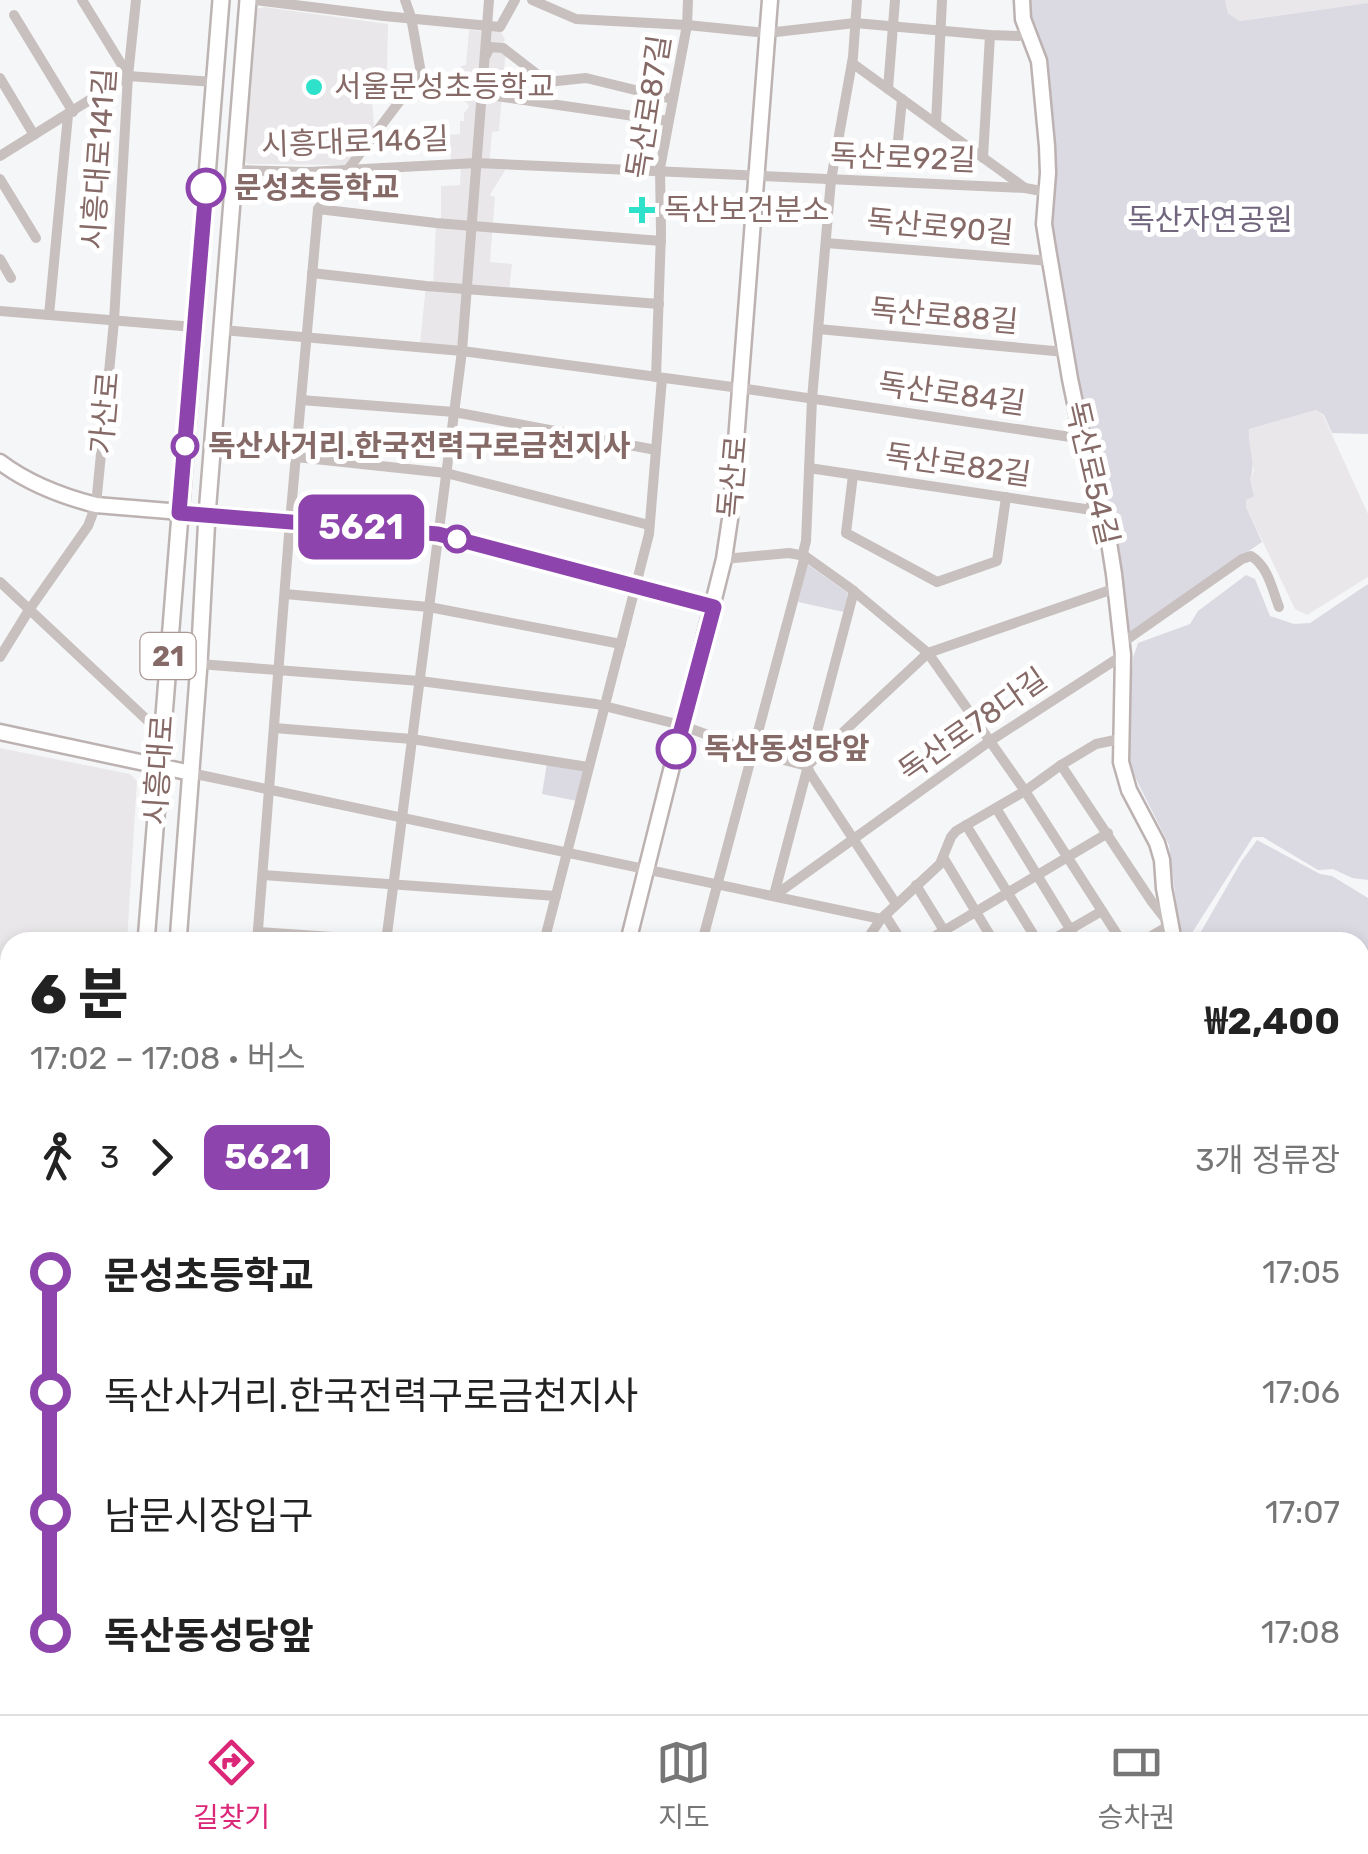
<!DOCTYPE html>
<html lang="ko">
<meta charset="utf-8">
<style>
body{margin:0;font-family:Rubik,"Noto Sans KR",sans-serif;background:#f2f2f2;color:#222;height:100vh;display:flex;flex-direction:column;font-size:38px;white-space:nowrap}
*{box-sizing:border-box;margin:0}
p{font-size:32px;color:#767676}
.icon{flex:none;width:55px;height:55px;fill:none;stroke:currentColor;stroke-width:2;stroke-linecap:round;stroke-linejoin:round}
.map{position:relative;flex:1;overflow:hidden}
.sheet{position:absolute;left:0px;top:932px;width:1370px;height:782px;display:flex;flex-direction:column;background:#fff;border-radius:30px 30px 0 0;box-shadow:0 5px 15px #0003}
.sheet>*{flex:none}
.badge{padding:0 20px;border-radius:15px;font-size:35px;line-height:65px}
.map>.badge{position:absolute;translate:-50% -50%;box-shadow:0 0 0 5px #fff}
.legs{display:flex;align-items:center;gap:15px;height:110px;padding:0 30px;font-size:32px}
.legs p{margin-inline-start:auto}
.head{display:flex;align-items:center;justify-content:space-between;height:170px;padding:0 30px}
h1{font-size:55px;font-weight:800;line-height:75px}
ul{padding:0 30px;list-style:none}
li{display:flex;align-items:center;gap:35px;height:120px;font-size:38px}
li i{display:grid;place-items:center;width:15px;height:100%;margin:0 12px;background:currentColor}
li i::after{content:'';width:25px;height:25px;margin:-12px;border:8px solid;border-radius:50%;background:#fff}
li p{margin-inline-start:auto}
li:first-child i{background:linear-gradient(#0000 50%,currentColor 0)}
li:last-child i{background:linear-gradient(currentColor 50%,#0000 0)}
.tab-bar{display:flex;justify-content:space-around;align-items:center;height:140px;border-top:2px solid #e0e0e0;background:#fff;font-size:28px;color:#767676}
.tab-bar a{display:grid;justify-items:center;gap:5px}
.tab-bar .active{color:#db2777}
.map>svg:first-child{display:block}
.built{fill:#e9e7e9}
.green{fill:#dbd9e2}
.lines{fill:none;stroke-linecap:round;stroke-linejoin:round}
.secondary-casing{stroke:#bcb2b1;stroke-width:19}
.primary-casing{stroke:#bcb4b3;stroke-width:20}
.street{stroke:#c8c0bf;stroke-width:10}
.secondary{stroke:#fff;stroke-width:14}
.primary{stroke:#fff;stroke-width:15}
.line-1-casing{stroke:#fff;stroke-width:22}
.line-1{stroke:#8e44ad;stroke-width:15}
.poi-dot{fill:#2de1cb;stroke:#fff;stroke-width:4}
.stop-1-dot{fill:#fff;stroke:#8e44ad;stroke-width:5}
.labels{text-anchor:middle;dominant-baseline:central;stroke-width:10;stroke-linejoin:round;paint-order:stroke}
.shield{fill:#fff;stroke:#aa9795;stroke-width:2.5}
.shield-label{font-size:28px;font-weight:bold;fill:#866a67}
.poi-label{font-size:30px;fill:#866a67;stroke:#fff;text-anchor:start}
.street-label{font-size:30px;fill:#866a67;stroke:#fff}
.stop-label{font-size:30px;font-weight:bold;fill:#866a67;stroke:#fff;text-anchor:start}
.park-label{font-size:30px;fill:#71667d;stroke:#fff}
</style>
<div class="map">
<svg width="1368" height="1714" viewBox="0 0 1368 1714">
<rect width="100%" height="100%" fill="#f5f6f8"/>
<g class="built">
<polygon points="1225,0 1368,0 1368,3 1238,21 1228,13"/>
<polygon points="264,7 388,24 387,73 372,101 374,126 345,165 248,164 242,160 256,9"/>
<polygon points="469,30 501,32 505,40 500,47 509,52 505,59 499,131 492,132 489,166 507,167 490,195 495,197 490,262 512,264 509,292 471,294 466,349 420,343 426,286 433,285 436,223 441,222 441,186 460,185 461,165 451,165 450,135 460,134 460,121 464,121 464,113 469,107 468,104 453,92 460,84 461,66 466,65"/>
<polygon points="1316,410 1323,415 1368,514 1368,577 1307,615 1295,609 1246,507 1246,500 1254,495 1250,479 1254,471 1247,440 1249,429"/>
<polygon points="0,748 130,774 137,781 127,942 10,942 10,965 0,964"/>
<polygon points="1360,1109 1368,1113 1368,1256 1360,1268"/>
</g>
<g class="green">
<path d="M1027 0H1225L1228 13 1239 21 1368 3V434L1332 433 1324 415 1316 410 1249 429C1247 446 1257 464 1250 479L1254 496 1246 500V507L1262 542 1129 633 1113 533 1104 507 1076 384 1051 228 1042 57Z"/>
<polygon points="807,564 848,593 844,612 798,602"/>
<polygon points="1246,575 1255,579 1270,616 1294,624 1310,623 1368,584 1368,880 1352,878 1333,869 1318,870 1263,837 1253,837 1190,936 1190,942 1181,942 1169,845 1131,769 1126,738 1133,658 1138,643 1190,624 1198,611"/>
<polygon points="547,763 584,770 577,801 542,794"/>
<polygon points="1257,840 1320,874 1332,876 1368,898 1368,1039 1360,1047 1360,942 1195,942 1241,862"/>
<polygon points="1368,1263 1368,1514 1360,1517 1360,1274"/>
</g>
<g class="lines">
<g class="secondary-casing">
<g id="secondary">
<polyline points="1022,0 1023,19 1039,61 1047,146 1048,173 1044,224 1048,249 1070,379 1095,499 1107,530 1114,574 1123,655 1121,762 1129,790 1157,843 1162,860 1164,888 1174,942"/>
<path d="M0 462C29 484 61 496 96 505L437 533 714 607"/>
<polyline points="0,732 191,773"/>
<polyline points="628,942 724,559 730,519 770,0"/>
<polyline points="0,1190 10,1190"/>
<polyline points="835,1705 840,1714"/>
<polyline points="889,1705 1045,1714"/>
<polyline points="1156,1705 1157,1714"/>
</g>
</g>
<g class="primary-casing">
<g id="primary">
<polyline points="146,942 221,0"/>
<polyline points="178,942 199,664 207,515 248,0"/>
<polyline points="107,1705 109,1714"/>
<polyline points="138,1705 140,1714"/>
</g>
</g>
<g class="street">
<polyline points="82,0 128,75"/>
<polyline points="255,0 384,16 500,27 515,0"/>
<polyline points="532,0 576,19 687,25 767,33 855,23 990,35 1018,36 1027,30"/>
<polyline points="14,15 73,112"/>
<polyline points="486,55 490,47 503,48 547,82 586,78 672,99"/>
<polyline points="852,63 1025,188"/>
<polyline points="0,78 34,135"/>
<polyline points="888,89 895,0"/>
<polyline points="482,94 668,121"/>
<polyline points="936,123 942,0"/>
<polyline points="897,151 902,99"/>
<polyline points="0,156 128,76 214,82"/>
<polyline points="983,158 990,35"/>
<polyline points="235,170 308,172 477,163 1025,188 1047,192"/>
<polyline points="0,179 36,238"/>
<polyline points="318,209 436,223 661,241"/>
<polyline points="826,243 1050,261"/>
<polyline points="0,259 11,278"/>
<polyline points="312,273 426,286 659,304"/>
<polyline points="0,311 194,327"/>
<polyline points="49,315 68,115"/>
<polyline points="818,329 1065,352"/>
<polyline points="223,330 462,351 740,388 1084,439"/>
<polyline points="656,377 661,233 660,168 687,25 688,0"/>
<polyline points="301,400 454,412 656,450"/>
<polyline points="296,457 446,473 649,525"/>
<polyline points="809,468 1085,509 1099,508"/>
<polyline points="853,475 846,533 937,582 997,561 1006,497"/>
<polyline points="724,559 789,553 805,556 850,588 928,653 1025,791 1122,942"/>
<polyline points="0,582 162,734"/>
<polyline points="285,594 429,607 621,644"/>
<path d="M1122 643 1242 559 1251 556C1268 566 1272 589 1279 607"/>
<polyline points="0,657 29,610 88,526 96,505 114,321 128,76 136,0"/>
<polyline points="199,664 420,681 596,704 681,725 753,752 807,766 810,773 896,904"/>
<polyline points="274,728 412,739 588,767"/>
<polyline points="1061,765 1152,902 1170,925 1141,942"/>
<polyline points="807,766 928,653 1116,588"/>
<polyline points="191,773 881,919"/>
<polyline points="996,808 1078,942"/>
<polyline points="966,825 1038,942"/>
<polyline points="943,857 994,942"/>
<polyline points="263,875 556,896"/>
<polyline points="916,885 951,942"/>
<polyline points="774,895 854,591"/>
<polyline points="774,896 990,741 1123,655"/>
<polyline points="885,915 902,942"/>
<polyline points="258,932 408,942"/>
<polyline points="257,942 290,522 318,209 421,73 411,17 405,0"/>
<polyline points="386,942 462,351 489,0"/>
<polyline points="544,942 649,534 662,378"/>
<polyline points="702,942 805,556 803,553 806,541 812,399 831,180 853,57 857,0"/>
<polyline points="865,942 881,919 940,864 951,837 956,831 1025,791 1061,765 1096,744 1120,739"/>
<polyline points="925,942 1108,833"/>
<polyline points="1048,942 1102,911"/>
<polyline points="0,968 10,969"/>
<polyline points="1360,1063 1368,1057"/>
<polyline points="0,1066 10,1096"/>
<polyline points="0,1364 10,1369"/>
<polyline points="0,1516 10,1523"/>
<polyline points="219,1705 220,1714"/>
<polyline points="492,1705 500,1714"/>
<polyline points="679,1705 716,1714"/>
<polyline points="757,1705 763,1714"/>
<polyline points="534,1709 548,1714"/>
<polyline points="256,1714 267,1705"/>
<polyline points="345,1714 357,1705"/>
<polyline points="407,1714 419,1705"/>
<polyline points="443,1714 451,1705"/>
<polyline points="639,1714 641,1705"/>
</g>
<use href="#secondary" class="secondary"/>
<use href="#primary" class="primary"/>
</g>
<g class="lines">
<g class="line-1-casing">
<polyline id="line-1" points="206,188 179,513 438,534 714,607 676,749"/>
</g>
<use href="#line-1" class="line-1"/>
</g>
<g class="poi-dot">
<circle cx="314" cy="87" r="10"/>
<path d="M637 195h10v10h10v10h-10v10h-10v-10h-10v-10h10z"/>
</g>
<g class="stop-1-dot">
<circle cx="206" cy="188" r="18"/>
<circle cx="185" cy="446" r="12"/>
<circle cx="457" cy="539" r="12"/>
<circle cx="676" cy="749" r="18"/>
</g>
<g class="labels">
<rect class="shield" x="140.5" y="633" width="55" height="46" rx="8"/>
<g class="shield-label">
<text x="168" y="656">21</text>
</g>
<g class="poi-label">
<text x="334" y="87">서울문성초등학교</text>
<text x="664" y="210">독산보건분소</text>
</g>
<g class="street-label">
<text transform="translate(649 107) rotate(-81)">독산로87길</text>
<text transform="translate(355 142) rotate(-2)">시흥대로146길</text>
<text transform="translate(903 158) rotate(2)">독산로92길</text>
<text transform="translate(99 159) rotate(-86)">시흥대로141길</text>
<text transform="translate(940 227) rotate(5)">독산로90길</text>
<text transform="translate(944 316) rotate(5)">독산로88길</text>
<text transform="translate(952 394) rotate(8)">독산로84길</text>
<text transform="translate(105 413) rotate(-85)">가산로</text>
<text transform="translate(958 465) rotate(8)">독산로82길</text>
<text transform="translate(1092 473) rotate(77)">독산로54길</text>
<text transform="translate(733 477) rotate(-85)">독산로</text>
<text transform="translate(973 725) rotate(-35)">독산로78다길</text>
<text transform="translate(159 770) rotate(-86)">시흥대로</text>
</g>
<g class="stop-label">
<text x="234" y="188">문성초등학교</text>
<text x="208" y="446">독산사거리.한국전력구로금천지사</text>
<text x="704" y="749">독산동성당앞</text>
</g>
<g class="park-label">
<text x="1210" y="220">독산자연공원</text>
</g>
</g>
</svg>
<b class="badge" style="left:361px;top:527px;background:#8e44ad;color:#fff">5621</b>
<section class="sheet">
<div class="head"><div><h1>6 분</h1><p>17:02 – 17:08 · 버스</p></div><b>₩2,400</b></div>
<div class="legs"><svg class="icon" aria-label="walk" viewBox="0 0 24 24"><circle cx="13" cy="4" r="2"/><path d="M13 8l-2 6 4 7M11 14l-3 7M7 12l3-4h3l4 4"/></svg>3<svg class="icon" aria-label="forward" viewBox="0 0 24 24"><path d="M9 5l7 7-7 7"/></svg><b class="badge" style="background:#8e44ad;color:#fff">5621</b><p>3개 정류장</p></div>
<ul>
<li><i style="color:#8e44ad"></i><b>문성초등학교</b><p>17:05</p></li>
<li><i style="color:#8e44ad"></i><span>독산사거리.한국전력구로금천지사</span><p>17:06</p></li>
<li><i style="color:#8e44ad"></i><span>남문시장입구</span><p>17:07</p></li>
<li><i style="color:#8e44ad"></i><b>독산동성당앞</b><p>17:08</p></li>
</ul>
</section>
</div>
<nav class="tab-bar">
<a class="active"><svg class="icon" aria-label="directions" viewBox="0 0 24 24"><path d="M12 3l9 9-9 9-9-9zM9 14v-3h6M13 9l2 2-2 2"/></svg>길찾기</a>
<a><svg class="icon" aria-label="map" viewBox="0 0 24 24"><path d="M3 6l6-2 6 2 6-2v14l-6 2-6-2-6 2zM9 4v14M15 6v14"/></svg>지도</a>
<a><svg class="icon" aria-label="tickets" viewBox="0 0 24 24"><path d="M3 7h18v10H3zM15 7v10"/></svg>승차권</a>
</nav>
